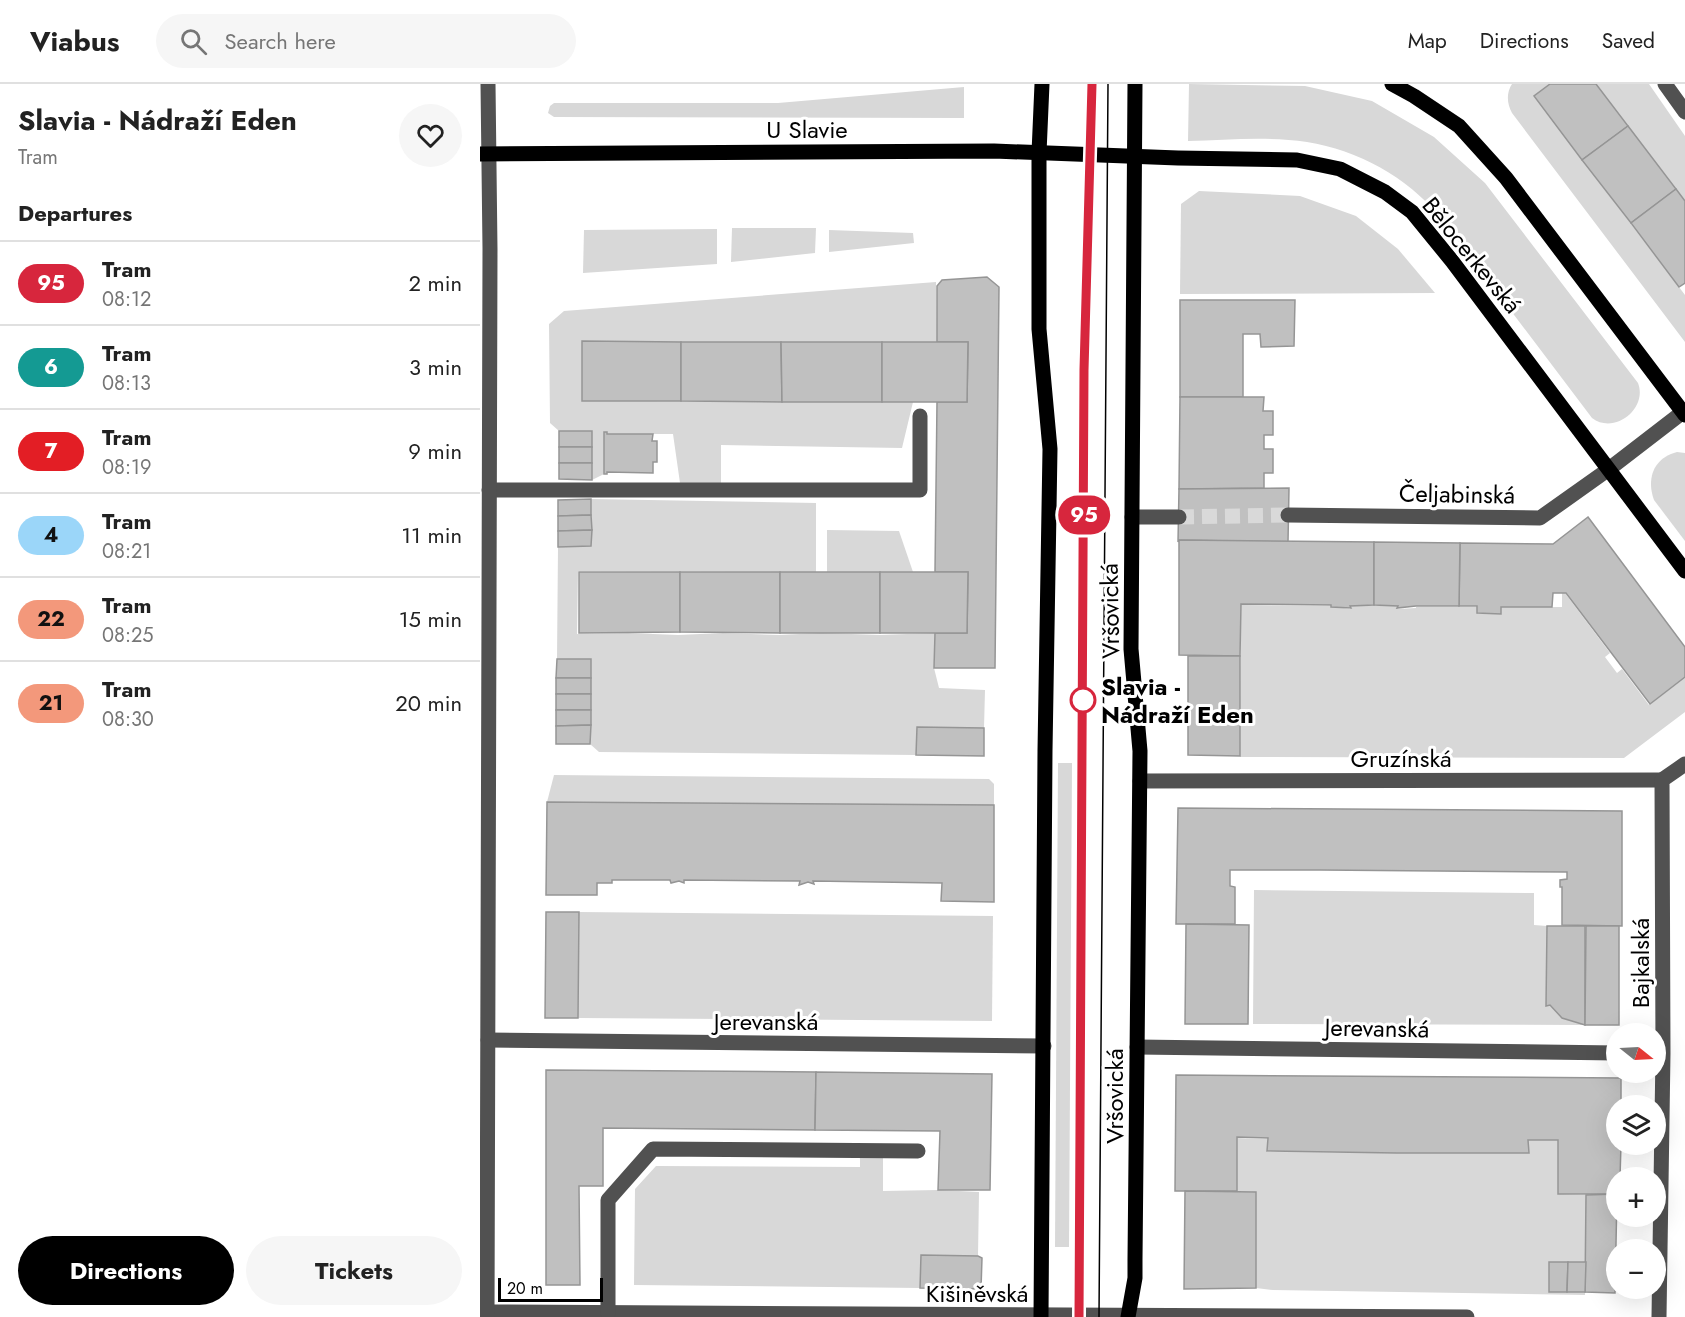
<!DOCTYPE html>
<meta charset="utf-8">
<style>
body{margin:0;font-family:Jost,sans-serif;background:#f6f6f6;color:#222;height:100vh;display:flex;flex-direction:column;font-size:22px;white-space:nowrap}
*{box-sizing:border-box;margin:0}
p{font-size:20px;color:#767676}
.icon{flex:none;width:33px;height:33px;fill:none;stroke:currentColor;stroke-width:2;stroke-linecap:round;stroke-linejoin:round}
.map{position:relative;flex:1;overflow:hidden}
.sheet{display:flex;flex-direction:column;background:#fff;width:480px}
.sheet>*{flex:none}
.badge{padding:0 12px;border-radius:20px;font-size:21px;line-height:39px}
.needle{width:39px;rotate:108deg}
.buttons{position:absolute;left:1126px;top:939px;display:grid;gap:12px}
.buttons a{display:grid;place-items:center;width:60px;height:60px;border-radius:50%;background:#fff;box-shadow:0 6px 24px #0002;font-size:30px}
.scale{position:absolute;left:18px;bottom:15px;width:105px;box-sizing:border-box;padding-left:6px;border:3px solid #000;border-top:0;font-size:16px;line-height:21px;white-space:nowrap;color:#000;-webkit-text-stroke:4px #fff;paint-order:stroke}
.map>.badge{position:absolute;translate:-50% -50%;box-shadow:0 0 0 3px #fff}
h2{padding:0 18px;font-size:22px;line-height:54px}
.round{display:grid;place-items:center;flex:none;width:63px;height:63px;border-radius:32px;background:#f6f6f6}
.summary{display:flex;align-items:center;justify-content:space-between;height:102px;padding:0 18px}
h1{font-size:28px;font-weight:700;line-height:45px}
.button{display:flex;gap:12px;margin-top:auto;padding:12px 18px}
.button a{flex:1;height:69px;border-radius:36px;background:#000;color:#fff;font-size:24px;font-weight:700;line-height:69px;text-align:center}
.button a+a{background:#f6f6f6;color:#222}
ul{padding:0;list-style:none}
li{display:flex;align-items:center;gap:18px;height:84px;padding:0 18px;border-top:2px solid #e0e0e0}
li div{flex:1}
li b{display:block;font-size:22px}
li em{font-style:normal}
li .badge{min-width:66px;font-weight:700;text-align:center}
header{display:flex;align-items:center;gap:36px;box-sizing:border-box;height:84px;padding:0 30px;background:#fff;border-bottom:2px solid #e0e0e0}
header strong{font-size:28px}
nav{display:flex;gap:33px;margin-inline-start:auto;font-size:21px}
.search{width:420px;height:54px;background:#f6f6f6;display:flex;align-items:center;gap:15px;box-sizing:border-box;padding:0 21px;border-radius:33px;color:#767676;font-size:22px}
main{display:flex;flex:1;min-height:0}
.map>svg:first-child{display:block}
.green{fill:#d8d8d8}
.building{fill:#c0c0c0;stroke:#959595;stroke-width:1.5}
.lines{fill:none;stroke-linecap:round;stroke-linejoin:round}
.minor-tunnel{stroke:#d9d9d9;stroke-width:15;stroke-dasharray:15 8;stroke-linecap:butt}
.minor{stroke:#515151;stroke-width:15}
.major{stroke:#000;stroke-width:15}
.tram{stroke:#000;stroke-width:1.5}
.line-casing{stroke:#fff;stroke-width:14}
.line{stroke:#d7263d;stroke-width:9}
.stop-dot{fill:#fff;stroke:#d7263d;stroke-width:3}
.labels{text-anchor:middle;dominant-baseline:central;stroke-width:6;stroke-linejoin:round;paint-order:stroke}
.street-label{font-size:24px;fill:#000;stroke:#fff}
.stop-label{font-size:24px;font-weight:bold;fill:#000;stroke:#fff;text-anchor:start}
</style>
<header>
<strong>Viabus</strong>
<div class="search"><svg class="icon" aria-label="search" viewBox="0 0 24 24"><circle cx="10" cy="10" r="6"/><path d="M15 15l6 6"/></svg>Search here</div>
<nav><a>Map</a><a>Directions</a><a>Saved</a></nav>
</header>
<main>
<section class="sheet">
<div class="summary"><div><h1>Slavia - Nádraží Eden</h1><p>Tram</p></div><a class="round"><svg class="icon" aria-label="heart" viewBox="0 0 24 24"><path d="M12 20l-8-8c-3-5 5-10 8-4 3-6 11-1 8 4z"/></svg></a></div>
<h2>Departures</h2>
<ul>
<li><span class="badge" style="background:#d7263d;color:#fff">95</span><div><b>Tram</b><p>08:12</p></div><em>2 min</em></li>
<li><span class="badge" style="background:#149a93;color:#fff">6</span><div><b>Tram</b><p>08:13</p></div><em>3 min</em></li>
<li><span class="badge" style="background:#e31e25;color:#fff">7</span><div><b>Tram</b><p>08:19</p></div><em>9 min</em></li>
<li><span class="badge" style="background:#9bd6f9;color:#111">4</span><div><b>Tram</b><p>08:21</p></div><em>11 min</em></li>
<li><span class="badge" style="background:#f3987b;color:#111">22</span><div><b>Tram</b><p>08:25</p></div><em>15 min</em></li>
<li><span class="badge" style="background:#f3987b;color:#111">21</span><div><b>Tram</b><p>08:30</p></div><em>20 min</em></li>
</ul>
<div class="button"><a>Directions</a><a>Tickets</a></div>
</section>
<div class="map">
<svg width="1205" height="1233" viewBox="0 0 1205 1233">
<rect width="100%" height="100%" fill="#fff"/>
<g class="green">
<path d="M709 0 825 2 892 17 954 53 1005 99 1158 299C1168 325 1134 351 1112 334L960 133C927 93 878 66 827 58 788 52 747 56 708 57Z"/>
<path d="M1032 0H1070L1054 12 1205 211V258L1032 29C1027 20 1026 9 1032 0Z"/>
<polygon points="1116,0 1169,0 1205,52 1205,117"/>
<polygon points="484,3 484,34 74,33 68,29 70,22 74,19 298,19"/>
<polygon points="719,107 820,112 876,132 918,165 955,209 700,210 701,120"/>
<polygon points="252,144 336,144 335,169 251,178"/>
<polygon points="237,145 237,180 103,189 104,146"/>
<polygon points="349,146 433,149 434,159 349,168"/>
<polygon points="456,198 457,258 102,258 102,317 433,318 422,364 241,361 241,399 200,399 193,350 127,350 125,348 124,390 112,396 112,347 79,347 70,339 69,240 84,227"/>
<path d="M1197 368 1205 369V457L1174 416C1166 394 1174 374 1197 368Z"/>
<polygon points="111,415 336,419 336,488 98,487 97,550 148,549 198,551 243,549 299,551 341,549 400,551 455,549 454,584 459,604 505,606 504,644 437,643 436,671 119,668 110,660 111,575 77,575 78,463 111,462"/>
<polygon points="347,446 419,447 433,488 347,488"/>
<polygon points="1082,509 1085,509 1130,569 1125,573 1137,589 1142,585 1169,621 1205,594 1205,628 1144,674 760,673 761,521 850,522 870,525 870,522 917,522 918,525 936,524 936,523 997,523 998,530 1021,530 1021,523 1082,523"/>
<polygon points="578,679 592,679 589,1163 575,1163"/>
<polygon points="74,691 509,695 514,700 514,721 138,720 67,718"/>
<polygon points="774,806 1054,809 1054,841 1067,842 1066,921 1070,921 1082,934 1105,941 773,940"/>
<polygon points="99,828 513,832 512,937 98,934"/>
<polygon points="756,1054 787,1055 787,1068 1049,1069 1048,1056 1078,1056 1078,1110 1106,1111 1106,1178 1069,1178 1069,1208 1105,1208 1105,1211 793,1206 776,1204 776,1108 757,1107"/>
<polygon points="380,1070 403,1070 403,1107 458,1106 499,1108 498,1172 440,1204 154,1201 155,1105 176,1082 380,1083"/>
</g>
<g class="building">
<polygon points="1070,0 1116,0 1148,42 1102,76 1054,12"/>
<polygon points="1148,42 1196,105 1151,139 1102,76"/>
<polygon points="1196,105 1205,117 1205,199 1199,203 1151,139"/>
<polygon points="507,193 519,203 515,584 454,584 455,549 487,549 488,488 455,488 457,318 487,318 488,258 457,258 457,202 462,196"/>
<polygon points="700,216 815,216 814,262 781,263 780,250 763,250 763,313 700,313"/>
<polygon points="102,257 201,258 201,317 102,317"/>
<polygon points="201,258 301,258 302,318 201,317"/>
<polygon points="301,258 402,258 402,318 302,318"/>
<polygon points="402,258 488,258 487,318 402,318"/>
<polygon points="700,313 784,313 783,327 793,327 793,351 784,351 784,365 793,365 793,389 784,389 784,404 699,405"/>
<rect x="79" y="347" width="33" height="16"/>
<polygon points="124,348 127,348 127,350 173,350 172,357 177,357 177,378 173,378 173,389 127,388 127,390 124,390"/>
<rect x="79" y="363" width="33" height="16"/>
<polygon points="79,379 112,379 112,396 79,395"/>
<polygon points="809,404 808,458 699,456 698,458 699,405"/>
<polygon points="111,415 111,431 78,432 78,416"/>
<polygon points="111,431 112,446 78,447 78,432"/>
<polygon points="1108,433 1205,563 1205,593 1170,620 1086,509 1073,509 1072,523 1021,523 1021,530 997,529 997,522 979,522 980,459 1073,460"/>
<polygon points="112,446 111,462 78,463 78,447"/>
<polygon points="699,456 894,458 894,521 870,522 871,524 851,523 851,521 761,520 760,572 699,571"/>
<polygon points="894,458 980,459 979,522 936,522 917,524 918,522 894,521"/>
<polygon points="99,488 200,488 200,548 99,549"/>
<polygon points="200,488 300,488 300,549 200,548"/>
<rect x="300" y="488" width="100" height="61"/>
<polygon points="400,488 488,488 487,549 400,549"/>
<polygon points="708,572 760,572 760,672 708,671"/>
<polygon points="77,575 111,575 111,594 76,594"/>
<rect x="76" y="594" width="35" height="16"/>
<rect x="76" y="610" width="35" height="16"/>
<polygon points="76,626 111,626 111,641 76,642"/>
<polygon points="111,641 110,660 76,660 76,642"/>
<polygon points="437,643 504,644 504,672 436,671"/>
<polygon points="67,718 514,721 514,818 461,817 462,799 333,797 334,800 328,798 319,801 320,797 204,796 204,799 199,797 191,799 190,796 132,796 132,799 117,799 117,811 66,811"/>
<polygon points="698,724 1142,727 1142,842 1082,841 1082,803 1080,803 1080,796 1087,795 1087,788 840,786 750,786 750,802 755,803 755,840 696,840"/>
<polygon points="66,828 99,828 98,934 65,934"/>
<polygon points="706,840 769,841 768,940 705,940"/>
<polygon points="1067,842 1105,842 1105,941 1082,934 1070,921 1066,922"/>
<polygon points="1106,842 1139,842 1139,941 1105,941"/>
<polygon points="66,986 336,988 335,1046 123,1044 123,1102 99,1102 100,1201 66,1201"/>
<polygon points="336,988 512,990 510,1106 458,1106 460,1047 335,1046"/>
<polygon points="696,991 1141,994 1141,1022 1137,1022 1137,1060 1141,1060 1140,1094 1137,1094 1137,1110 1078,1110 1078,1056 1048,1056 1049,1069 917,1069 787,1067 788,1054 757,1053 757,1107 695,1107"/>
<polygon points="705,1107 776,1108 776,1204 704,1205"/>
<polygon points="1137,1110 1135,1209 1105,1208 1106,1111"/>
<polygon points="441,1171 498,1172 502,1174 501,1205 440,1204"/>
<polygon points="1069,1178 1088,1178 1087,1208 1069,1208"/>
<polygon points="1088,1178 1106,1178 1105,1208 1087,1208"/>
</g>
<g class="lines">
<polyline class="minor-tunnel" points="699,433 808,431"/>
<g class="minor">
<polyline points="1185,0 1205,28"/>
<polyline points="9,406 440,406 440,332"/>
<polyline points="808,431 1060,434 1129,385 1203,328"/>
<polyline points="652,433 699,433"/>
<polyline points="660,697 1182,696"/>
<polyline points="8,956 564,962"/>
<polyline points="657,963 1137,969"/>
<polyline points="7,1228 987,1233"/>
<polyline points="128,1229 128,1116 173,1065 438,1067"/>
<polyline points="7,1233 10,165 8,0"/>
<polyline points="1179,1233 1183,969 1182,696 1205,680"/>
</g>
<g class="major">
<polyline points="912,0 934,12 979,42 1026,94 1205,331"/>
<polyline points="0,70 514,67 698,74 817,76 860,85 905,108 932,128 972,177 1205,487"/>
<polyline points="561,1233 565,667 570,365 559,245 559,69 562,0"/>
<polyline points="648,1233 655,1194 655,1176 660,667 651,565 655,0"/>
</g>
<g class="tram">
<polyline points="599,1233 604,286 612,0"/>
<polyline points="619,1233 628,0"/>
</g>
</g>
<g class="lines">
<g class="line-casing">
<polyline id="line" points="599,1233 604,286 612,0"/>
</g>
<use href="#line" class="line"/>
</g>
<circle class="stop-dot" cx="603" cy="616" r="12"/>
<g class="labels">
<g class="street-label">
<text x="327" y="45">U Slavie</text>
<text transform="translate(992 171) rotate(51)">Bělocerkevská</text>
<text transform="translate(977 410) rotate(1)">Čeljabinská</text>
<text transform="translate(630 527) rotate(-91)">Vršovická</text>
<text x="921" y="674">Gruzínská</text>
<text transform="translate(1160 879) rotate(-90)">Bajkalská</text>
<text x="286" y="937">Jerevanská</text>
<text transform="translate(897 944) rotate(1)">Jerevanská</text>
<text transform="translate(634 1012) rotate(-90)">Vršovická</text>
<text x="497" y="1209">Kišiněvská</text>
</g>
<g class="stop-label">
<text x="621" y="602">Slavia -<tspan x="621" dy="28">Nádraží Eden</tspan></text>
</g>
</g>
</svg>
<div class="buttons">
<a><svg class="needle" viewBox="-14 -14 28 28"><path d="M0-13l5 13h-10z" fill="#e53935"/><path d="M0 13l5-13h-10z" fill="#767676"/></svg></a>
<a><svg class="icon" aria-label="layers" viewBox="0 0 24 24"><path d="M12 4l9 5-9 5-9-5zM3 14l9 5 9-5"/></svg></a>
<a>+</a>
<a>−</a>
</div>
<div class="scale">20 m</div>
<b class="badge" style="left:604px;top:431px;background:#d7263d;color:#fff">95</b>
</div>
</main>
